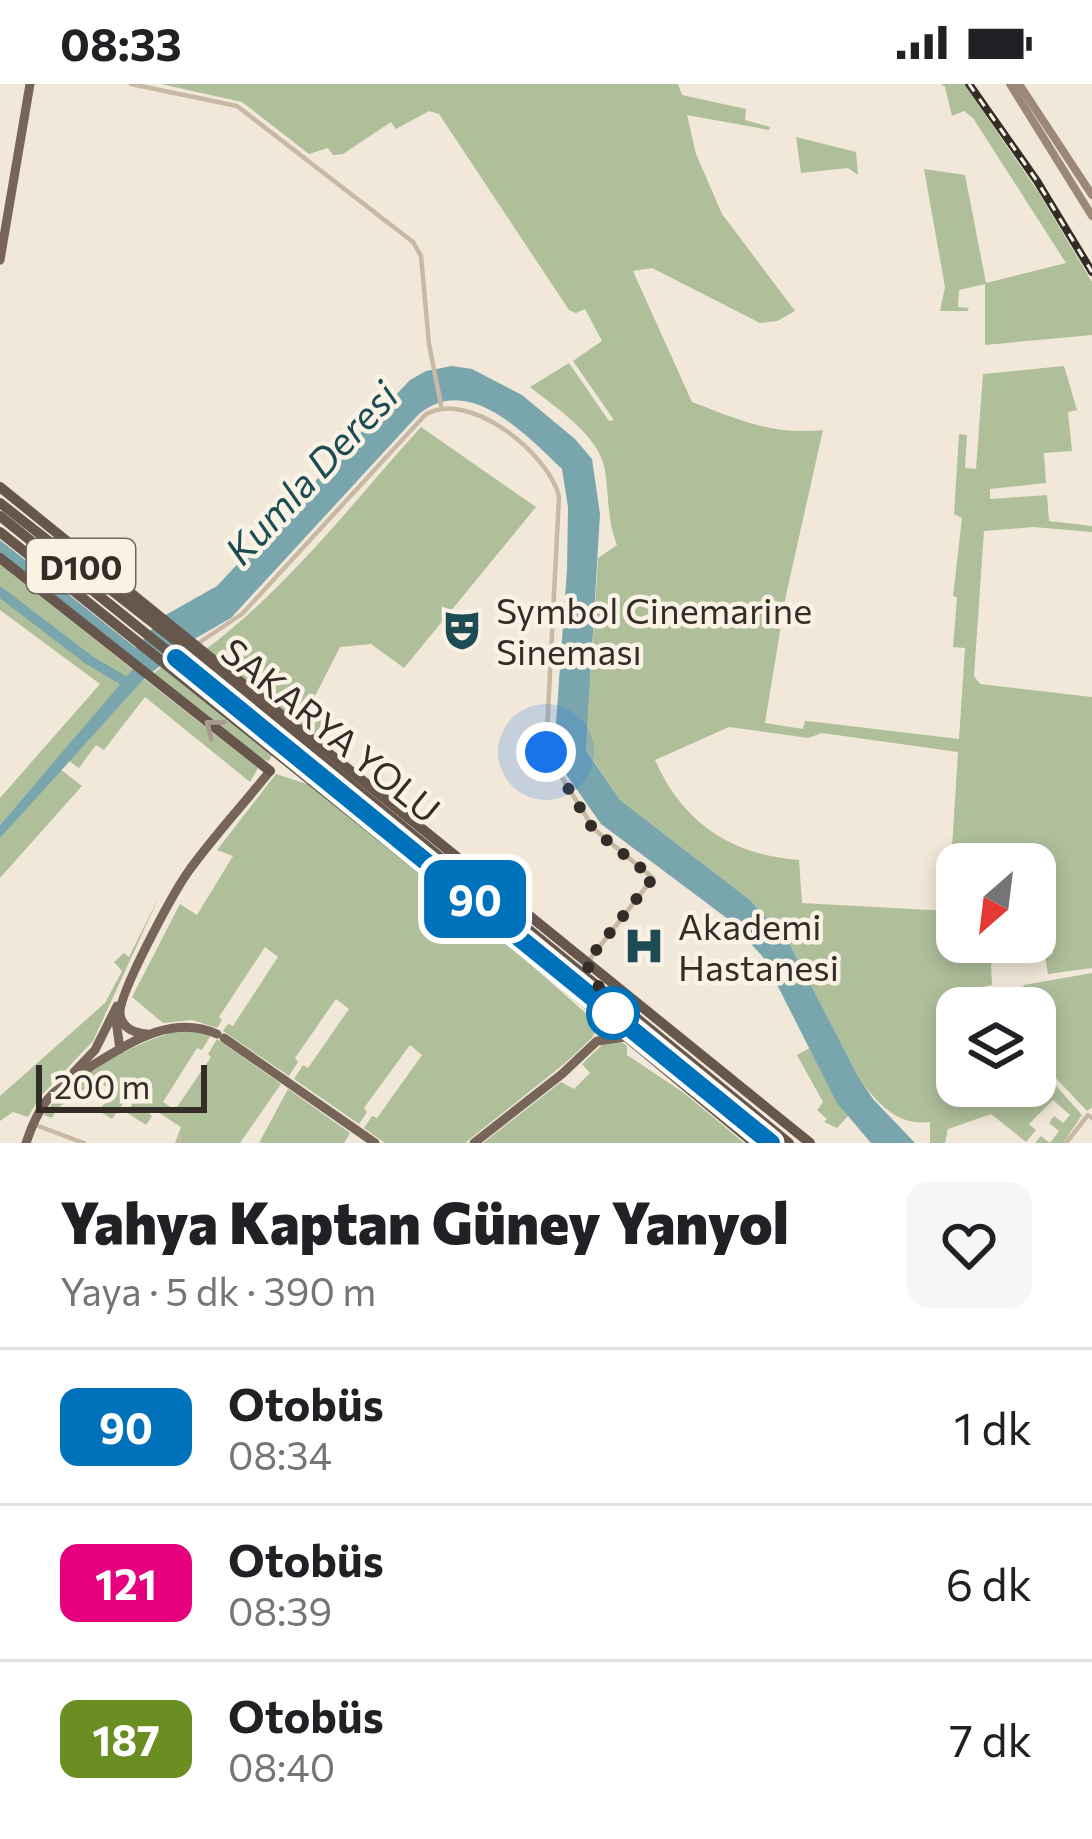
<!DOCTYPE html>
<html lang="tr">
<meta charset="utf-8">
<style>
body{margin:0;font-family:Commissioner,sans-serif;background:#f6f6f6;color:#202124;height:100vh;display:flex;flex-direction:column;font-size:45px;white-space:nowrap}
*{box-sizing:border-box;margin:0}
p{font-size:39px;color:#757577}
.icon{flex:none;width:66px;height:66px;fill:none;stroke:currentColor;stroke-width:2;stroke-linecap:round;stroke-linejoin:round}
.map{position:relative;height:1059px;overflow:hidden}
.panel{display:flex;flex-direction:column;background:#fff;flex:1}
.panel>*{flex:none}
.badge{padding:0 24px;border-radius:18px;font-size:42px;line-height:78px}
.needle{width:78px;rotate:208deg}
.fabs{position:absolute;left:936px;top:759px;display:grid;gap:24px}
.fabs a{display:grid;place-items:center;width:120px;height:120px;border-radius:24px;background:#fff;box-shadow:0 6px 18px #0003;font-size:60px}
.scale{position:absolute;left:36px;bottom:30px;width:171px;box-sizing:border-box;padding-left:12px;border:6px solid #342c26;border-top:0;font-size:33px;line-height:42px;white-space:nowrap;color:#342c26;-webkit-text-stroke:9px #f9f2e5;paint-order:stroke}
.you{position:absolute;width:60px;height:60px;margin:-30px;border:9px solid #fff;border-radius:50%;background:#1a73e8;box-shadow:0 0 0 18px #1a73e833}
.map>.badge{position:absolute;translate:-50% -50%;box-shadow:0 0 0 6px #fff}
.round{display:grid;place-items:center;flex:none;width:126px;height:126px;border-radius:24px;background:#f6f6f6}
.summary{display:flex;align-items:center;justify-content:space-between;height:204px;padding:0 60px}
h1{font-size:57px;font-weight:800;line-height:90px}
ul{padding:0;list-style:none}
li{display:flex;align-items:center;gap:36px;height:156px;padding:0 60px;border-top:3px solid #e0e0e0}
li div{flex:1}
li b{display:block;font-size:45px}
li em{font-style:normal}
li .badge{min-width:132px;font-weight:700;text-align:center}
.status{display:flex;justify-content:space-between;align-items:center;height:84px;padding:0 60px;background:#fff;direction:ltr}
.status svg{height:33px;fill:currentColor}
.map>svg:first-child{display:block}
.green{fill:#afbf9a;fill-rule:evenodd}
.water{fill:#79a6ad}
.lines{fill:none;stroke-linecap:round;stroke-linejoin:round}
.river{stroke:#79a6ad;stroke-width:10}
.minor{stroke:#c8b9a5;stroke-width:4.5}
.secondary{stroke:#9c8877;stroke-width:8}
.primary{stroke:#766558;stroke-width:9}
.trunk{stroke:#66564b;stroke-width:10}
.rail-casing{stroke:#342c26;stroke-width:8}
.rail{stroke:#f9f2e5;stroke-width:3;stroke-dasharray:9;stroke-linecap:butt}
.oneway{stroke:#a89c90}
.line-casing{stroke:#fff;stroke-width:27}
.line{stroke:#0072bc;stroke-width:18}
.walk{stroke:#342c26;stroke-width:12;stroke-dasharray:0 21.6}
.stop-dot{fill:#fff;stroke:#0072bc;stroke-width:6}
.labels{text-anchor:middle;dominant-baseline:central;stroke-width:9;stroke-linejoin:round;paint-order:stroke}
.shield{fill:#f9f2e5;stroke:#6f675f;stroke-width:3}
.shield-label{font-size:33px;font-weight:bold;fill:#342c26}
.poi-label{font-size:36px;fill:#342c26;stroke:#f9f2e5;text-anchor:start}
.street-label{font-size:36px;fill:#342c26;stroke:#f9f2e5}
.water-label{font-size:39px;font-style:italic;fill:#1d4c55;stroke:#f9f2e5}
</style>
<div class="status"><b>08:33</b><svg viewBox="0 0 49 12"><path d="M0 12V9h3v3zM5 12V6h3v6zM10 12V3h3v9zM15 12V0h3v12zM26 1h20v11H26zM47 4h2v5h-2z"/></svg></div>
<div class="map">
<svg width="1092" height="1059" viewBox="0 0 1092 1059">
<rect width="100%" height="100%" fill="#f1e8d9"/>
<g class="green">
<path d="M161 0H678L682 11 746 25 745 36 770 43 769 46 687 31 696 70 722 130 795 227 777 237 760 239 652 184 633 187 692 318C740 336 770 351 823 346L786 511 765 639 803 645 805 637 816 638 959 655 965 564 953 563 957 513 953 512 962 434 954 430 959 350 967 351 965 384 976 385 983 290 1064 282 1077 326 1068 328 1072 367 1044 369 1046 399 990 405V415L1047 411 1049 437 1092 442V448L1033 443 984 447 974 592 980 600 1092 613V884L1048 890 1045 872 1053 870 1049 855H1041L1040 844H1035V780H957V858H1001L991 881 992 901 956 908 1012 903 1016 924H957V974L936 981 957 978V1002H1035V978L1082 1031 1063 1059H1035L1041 1052 1050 1059 1059 1047 1049 1039 1054 1032 1063 1039 1070 1031 1053 1016 1029 1040 1036 1046 1026 1058 991 1030 948 1045 945 1059H930V1038C897 1043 875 1017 858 992L789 859 750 816 620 716 586 665 598 474 617 461C607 436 609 412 605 386 599 351 556 324 530 303L569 279 609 337 614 336 573 277 602 257 585 225 576 229 569 226 439 30 429 27 396 45 391 38 343 70 333 71 328 64 309 70 242 18ZM729 643 808 654 822 649 958 668 948 827 802 819 799 776C731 771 683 739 655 676Z"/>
<polygon points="941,0 964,0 1039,109 1092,198 1092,251 985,261 985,200 959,206 958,223 969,224 967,227 940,227 945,203 924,85 965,91 986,199 1066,179 973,34 964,27 952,32 945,3"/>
<polygon points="796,53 856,68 858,91 848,84 801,89"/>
<path d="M421 343 536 423 404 584 371 560 340 563 311 620 314 631 326 639 315 653 206 565C288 504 353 418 421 343Z"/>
<polygon points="0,480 133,586 0,741 0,714 100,600 0,526"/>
<polygon points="162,583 272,671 269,677 261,675 151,591"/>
<polygon points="144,595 258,684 250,698 145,613 104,666 96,661 79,684 69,677"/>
<polygon points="60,685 82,702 0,794 0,754"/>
<polygon points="276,690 313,702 501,854 599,941 592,954 564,980 465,1059 385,1059 364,1044 372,1032 377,1034 422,971 410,961 364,1024 367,1028 359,1040 294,995 303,981 308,984 349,925 336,915 295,974 298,978 289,992 223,947 228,940 233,942 278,873 265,863 219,933 222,936 217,944 192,936 163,939 132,913 180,820 197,831 233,772 217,766"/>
<polygon points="160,811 93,957 40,1013 28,1033 13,1028 0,1037 0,1012 105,919 122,887 114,878 124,869 129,873"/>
<polygon points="1092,889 1092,1023 1087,1027 1035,972 1035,924 1021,924 1019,910 1024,901"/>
<path d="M184 945 211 951 202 966 197 964 163 1018 175 1026 211 973 208 970 217 955 281 1000 240 1059H175L181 1043 156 1027 149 1029 152 1032 146 1041 127 1029 132 1020 126 1015 112 1035 99 1027 113 1007 97 997 56 1025 52 1034 44 1031C67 993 142 955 184 945Z"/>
<polygon points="620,957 627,962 627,971 684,1009 744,1059 483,1059 561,998 574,1005 590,989 582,980 605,958"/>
<polygon points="810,964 848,1032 837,1044 824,1038 827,1035 817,1026 823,1018 797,971"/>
<polygon points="288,1005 350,1049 344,1059 259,1059"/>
</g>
<path class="water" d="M452 282 472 285 522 311 575 355 592 375 600 430 586 666 620 716 750 816 789 859 858 992 873 1015 915 1059H871L837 1019 763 873 728 835 601 740 561 683 555 653 567 485 568 423 562 385C525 350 468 288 418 331L231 534 191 557 144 595 0 754V741L139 578 0 469V456L136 564 162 533 217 502 410 296 426 287Z"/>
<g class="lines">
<polyline class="river" points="0,508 89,576 128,599"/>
<g class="minor">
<polyline points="131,0 237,22 413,158 421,172 429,260 441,321"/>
<path d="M197 560 242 530 425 331C468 304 548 369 559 412L546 668 594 745 653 794 590 875"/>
<polyline points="33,1040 84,1059"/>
<polyline points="178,1059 180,1053"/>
<polyline points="1066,1059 1088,1031 1092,1034"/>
</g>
<g class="secondary">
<polyline points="1010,0 1092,132"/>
<polyline points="1019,0 1092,111"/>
</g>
<g class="primary">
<polyline points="0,176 30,0"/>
<polyline points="115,930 120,965"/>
<path d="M147 950C134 949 122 944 120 930 118 910 174 808 188 788 213 753 243 721 270 687"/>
<polyline points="224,954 375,1059"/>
<polyline points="74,988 95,966 117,922"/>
<path d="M26 1059C31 1044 37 1029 47 1016 59 1001 77 992 93 981 131 958 172 930 217 950"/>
<polyline points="474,1059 562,990 597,957 625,953"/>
</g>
<g class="trunk">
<polyline points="0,403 810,1059"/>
<polyline points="0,419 185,564 789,1059"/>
<polyline points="0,432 421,771 771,1059"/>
<polyline points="0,448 504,851 754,1059"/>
<polyline points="0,474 270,687"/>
</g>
<g class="rail-casing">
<polyline id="rail" points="969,0 1037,97 1092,188"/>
</g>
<use href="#rail" class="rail"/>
</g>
<defs><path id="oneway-chevron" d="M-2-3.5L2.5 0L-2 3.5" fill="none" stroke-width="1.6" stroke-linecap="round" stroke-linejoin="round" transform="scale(3)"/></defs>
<use class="oneway" href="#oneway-chevron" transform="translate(213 643) rotate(-142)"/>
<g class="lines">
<g class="line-casing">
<polyline id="line" points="176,574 771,1059"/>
</g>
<use href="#line" class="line"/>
<polyline class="walk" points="546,668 593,745 653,794 586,879 613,929"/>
</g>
<defs>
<g id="theatre-bare" transform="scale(3.24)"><path d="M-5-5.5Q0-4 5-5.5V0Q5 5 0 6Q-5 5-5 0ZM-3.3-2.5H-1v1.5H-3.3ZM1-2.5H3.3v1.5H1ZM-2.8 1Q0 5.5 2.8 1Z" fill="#1d4c55" stroke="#f9f2e5" stroke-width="2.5" paint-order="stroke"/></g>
<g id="hospital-bare" transform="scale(3.24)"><path d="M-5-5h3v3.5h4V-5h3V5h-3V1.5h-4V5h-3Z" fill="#1d4c55" stroke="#f9f2e5" stroke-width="2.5" paint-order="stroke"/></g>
</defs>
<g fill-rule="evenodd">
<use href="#theatre-bare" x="462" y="546"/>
<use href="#hospital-bare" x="644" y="862"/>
</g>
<circle class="stop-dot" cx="613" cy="929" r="24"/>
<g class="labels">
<rect class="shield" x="27" y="455" width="108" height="54" rx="9"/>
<g class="shield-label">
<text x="81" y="482">D100</text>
</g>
<g class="poi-label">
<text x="496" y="525">Symbol Cinemarine<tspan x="496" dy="41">Sineması</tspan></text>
<text x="678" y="841">Akademi<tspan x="678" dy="41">Hastanesi</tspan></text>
</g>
<g class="street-label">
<text transform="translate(332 645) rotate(39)">SAKARYA YOLU</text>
</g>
<g class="water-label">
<text transform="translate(310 388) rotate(-47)">Kumla Deresi</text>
</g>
</g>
</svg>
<div class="fabs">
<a><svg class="needle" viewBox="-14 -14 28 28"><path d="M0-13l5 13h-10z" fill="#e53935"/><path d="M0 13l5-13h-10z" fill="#757577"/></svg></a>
<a><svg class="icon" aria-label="layers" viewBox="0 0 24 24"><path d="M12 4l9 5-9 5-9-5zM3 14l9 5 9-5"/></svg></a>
</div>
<div class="scale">200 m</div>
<div class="you" style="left:546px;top:668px"></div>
<b class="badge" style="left:475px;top:815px;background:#0072bc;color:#fff">90</b>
</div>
<section class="panel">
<div class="summary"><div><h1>Yahya Kaptan Güney Yanyol</h1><p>Yaya · 5 dk · 390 m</p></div><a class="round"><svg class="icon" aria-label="heart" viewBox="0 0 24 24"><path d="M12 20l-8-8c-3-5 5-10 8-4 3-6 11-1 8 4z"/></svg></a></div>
<ul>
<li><span class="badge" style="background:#0072bc;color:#fff">90</span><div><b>Otobüs</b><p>08:34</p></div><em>1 dk</em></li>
<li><span class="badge" style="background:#e6007e;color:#fff">121</span><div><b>Otobüs</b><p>08:39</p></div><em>6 dk</em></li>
<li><span class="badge" style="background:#6b8e23;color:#fff">187</span><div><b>Otobüs</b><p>08:40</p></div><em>7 dk</em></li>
</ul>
</section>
